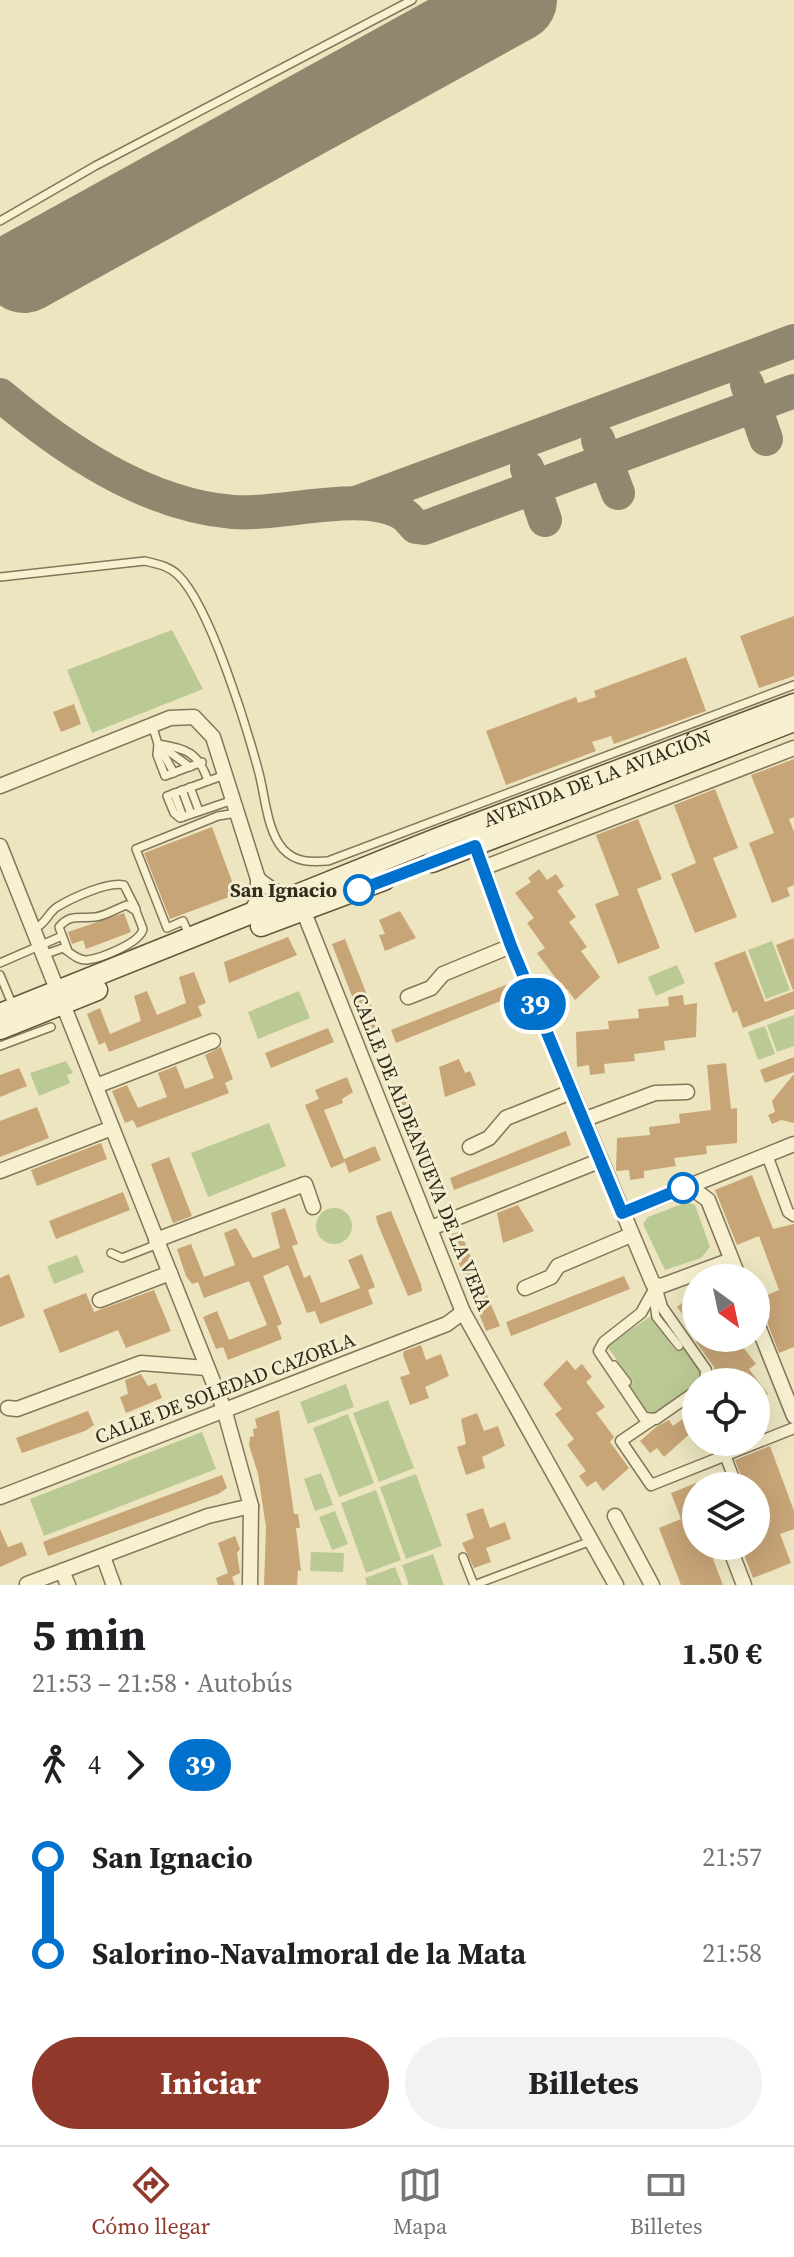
<!DOCTYPE html>
<html lang="es">
<meta charset="utf-8">
<style>
body{margin:0;font-family:"Source Serif 4",serif;background:#f2f2f2;color:#202124;height:100vh;display:flex;flex-direction:column;font-size:30px;white-space:nowrap}
*{box-sizing:border-box;margin:0}
p{font-size:26px;color:#757577}
.icon{flex:none;width:44px;height:44px;fill:none;stroke:currentColor;stroke-width:2;stroke-linecap:round;stroke-linejoin:round}
.map{position:relative;height:1585px;overflow:hidden}
.panel{display:flex;flex-direction:column;background:#fff;flex:1}
.panel>*{flex:none}
.badge{padding:0 16px;border-radius:26px;font-size:28px;line-height:52px}
.needle{width:52px;rotate:147deg}
.buttons{position:absolute;left:682px;top:1264px;display:grid;gap:16px}
.buttons a{display:grid;place-items:center;width:88px;height:88px;border-radius:50%;background:#fff;box-shadow:0 8px 32px #0002;font-size:40px}
.map>.badge{position:absolute;translate:-50% -50%;box-shadow:0 0 0 4px #fff}
.legs{display:flex;align-items:center;gap:12px;height:88px;padding:0 32px;font-size:26px}
.legs p{margin-inline-start:auto}
.head{display:flex;align-items:center;justify-content:space-between;height:136px;padding:0 32px}
h1{font-size:44px;font-weight:700;line-height:60px}
.button{display:flex;gap:16px;margin-top:auto;padding:16px 32px}
.button a{flex:1;height:92px;border-radius:48px;background:#90392b;color:#fff;font-size:32px;font-weight:700;line-height:92px;text-align:center}
.button a+a{background:#f2f2f2;color:#202124}
ul{padding:0 32px;list-style:none}
li{display:flex;align-items:center;gap:28px;height:96px;font-size:30px}
li i{display:grid;place-items:center;width:12px;height:100%;margin:0 10px;background:currentColor}
li i::after{content:'';width:20px;height:20px;margin:-10px;border:6px solid;border-radius:50%;background:#fff}
li p{margin-inline-start:auto}
li:first-child i{background:linear-gradient(#0000 50%,currentColor 0)}
li:last-child i{background:linear-gradient(currentColor 50%,#0000 0)}
.menu{display:flex;justify-content:space-around;align-items:center;height:112px;border-top:2px solid #e0e0e0;background:#fff;font-size:22px;color:#757577}
.menu a{display:grid;justify-items:center;gap:4px}
.menu .current{color:#90392b}
.map>svg:first-child{display:block}
.green{fill:#bbc995}
.lines{fill:none;stroke-linecap:round;stroke-linejoin:round}
.taxiway{stroke:#90886e;stroke-width:34}
.runway{stroke:#90886e;stroke-width:84}
.building{fill:#c8a577}
.service-casing{stroke:#847659;stroke-width:10}
.pedestrian-casing{stroke:#847659;stroke-width:13}
.minor-casing{stroke:#847659;stroke-width:17}
.secondary-casing{stroke:#65573c;stroke-width:23}
.service{stroke:#f7f1d2;stroke-width:7}
.pedestrian{stroke:#f7f1d2;stroke-width:10}
.minor{stroke:#f7f1d2;stroke-width:14}
.secondary{stroke:#f7f1d2;stroke-width:20}
.line-1-casing{stroke:#fff;stroke-width:18}
.line-1{stroke:#0072ce;stroke-width:12}
.stop-1-dot{fill:#fff;stroke:#0072ce;stroke-width:4}
.labels{text-anchor:middle;dominant-baseline:central;stroke-width:6;stroke-linejoin:round;paint-order:stroke}
.street-label{font-size:20px;fill:#342b1d;stroke:#f3eecf}
.stop-label{font-size:20px;font-weight:bold;fill:#342b1d;stroke:#f3eecf;text-anchor:end}
</style>
<div class="map">
<svg width="794" height="1585" viewBox="0 0 794 1585">
<rect width="100%" height="100%" fill="#ece5c0"/>
<g class="green">
<polygon points="172,630 203,689 92,733 67,670"/>
<polygon points="772,941 790,990 766,999 748,950"/>
<polygon points="677,965 685,983 656,996 648,977"/>
<polygon points="299,991 310,1018 258,1039 248,1012"/>
<polygon points="794,1015 794,1046 777,1052 767,1025"/>
<polygon points="765,1026 775,1054 758,1060 748,1032"/>
<polygon points="66,1061 73,1073 67,1075 70,1083 39,1096 30,1073"/>
<polygon points="269,1123 286,1166 208,1197 191,1153"/>
<polygon points="687,1202 695,1205 710,1247 701,1258 665,1270 643,1224 648,1217"/>
<circle cx="334" cy="1226" r="18"/>
<polygon points="77,1255 84,1272 54,1284 47,1266"/>
<polygon points="651,1316 675,1350 682,1346 703,1373 701,1382 696,1382 696,1386 658,1414 646,1414 627,1387 633,1383 607,1346"/>
<polygon points="346,1384 354,1407 308,1424 300,1402"/>
<polygon points="388,1400 414,1468 379,1482 353,1413"/>
<polygon points="348,1414 374,1483 339,1497 313,1428"/>
<polygon points="202,1432 216,1469 44,1536 30,1499"/>
<polygon points="321,1473 333,1505 315,1511 304,1479"/>
<polygon points="416,1474 442,1546 406,1559 380,1487"/>
<polygon points="376,1490 401,1560 366,1573 341,1503"/>
<polygon points="335,1511 348,1544 332,1550 319,1517"/>
<polygon points="311,1552 344,1553 343,1572 310,1571"/>
<polygon points="433,1554 444,1585 409,1585 402,1565"/>
<polygon points="395,1567 402,1585 367,1585 365,1578"/>
</g>
<g class="lines">
<g class="taxiway">
<polyline points="0,284 24,271"/>
<polyline points="747,384 766,439"/>
<path d="M0 395C64 449 146 505 233 512 281 516 362 489 403 514 408 517 412 523 416 527L424 528 794 391"/>
<polyline points="598,440 618,493"/>
<polyline points="527,468 545,520"/>
<polyline points="356,503 794,341"/>
</g>
<polyline class="runway" points="24,271 515,0"/>
</g>
<g class="building">
<polygon points="794,616 794,676 759,688 740,636"/>
<polygon points="686,657 706,711 614,744 611,736 592,742 596,751 506,785 486,731 576,697 578,703 596,697 594,691"/>
<polygon points="74,704 81,724 61,732 53,712"/>
<polygon points="794,759 794,817 789,819 794,832 794,885 787,888 790,896 772,903 749,843 774,833 751,775"/>
<polygon points="715,789 738,848 713,858 737,917 695,933 671,874 696,863 674,805"/>
<polygon points="638,819 662,879 637,889 660,948 618,964 595,904 619,895 596,835"/>
<polygon points="212,827 233,884 229,897 170,919 144,853"/>
<polygon points="539,869 547,880 556,874 564,886 557,891 576,917 569,922 587,947 581,951 600,977 575,1000 567,989 560,995 552,984 557,980 537,953 545,948 527,923 534,918 515,893 531,882 528,878"/>
<polygon points="400,911 416,938 385,951 379,935 385,934 379,920"/>
<polygon points="124,913 131,932 86,949 83,940 72,944 68,932"/>
<polygon points="288,937 297,955 229,983 224,962"/>
<polygon points="794,938 794,990 793,990 776,945"/>
<polygon points="345,939 382,1033 368,1038 332,944"/>
<polygon points="745,951 765,1002 794,991 794,1009 743,1028 737,1011 733,1013 714,963"/>
<polygon points="194,972 206,1003 198,1006 202,1016 109,1052 105,1042 99,1045 87,1014 100,1008 110,1034 141,1021 134,996 147,991 157,1015 186,1003 179,977"/>
<polygon points="508,984 513,996 396,1043 391,1030"/>
<polygon points="683,995 684,1005 697,1003 696,1037 664,1041 665,1050 634,1054 635,1061 604,1064 605,1073 590,1075 589,1065 577,1067 576,1032 609,1029 608,1021 639,1018 638,1009 669,1006 668,997"/>
<polygon points="328,1028 334,1042 271,1068 265,1053"/>
<polygon points="221,1047 233,1079 225,1083 229,1093 137,1128 133,1120 125,1123 112,1091 127,1085 138,1108 167,1097 158,1073 176,1066 185,1089 214,1078 205,1055"/>
<polygon points="794,1057 794,1072 765,1083 760,1070"/>
<polygon points="459,1059 465,1073 470,1071 476,1085 445,1097 439,1067"/>
<polygon points="726,1063 731,1109 737,1108 737,1143 706,1146 707,1154 674,1158 676,1166 644,1171 644,1178 630,1180 629,1170 616,1171 617,1138 650,1135 649,1127 680,1123 679,1114 711,1110 707,1065"/>
<polygon points="19,1068 27,1086 0,1097 0,1075"/>
<polygon points="794,1074 794,1123 781,1120 772,1124 768,1115 775,1112 772,1101"/>
<polygon points="347,1077 353,1092 342,1099 343,1103 324,1110 345,1162 331,1168 305,1105 319,1099 315,1090"/>
<polygon points="404,1086 442,1181 428,1186 390,1091"/>
<polygon points="37,1107 49,1138 0,1157 0,1121"/>
<polygon points="566,1131 571,1145 454,1190 450,1178"/>
<polygon points="101,1143 107,1159 37,1186 31,1170"/>
<polygon points="375,1146 381,1160 349,1173 344,1159"/>
<polygon points="169,1157 192,1216 173,1223 151,1164"/>
<polygon points="752,1175 773,1229 794,1224 794,1347 779,1353 758,1299 779,1290 759,1236 737,1245 715,1190"/>
<polygon points="123,1192 130,1210 56,1239 49,1221"/>
<polygon points="518,1205 534,1231 503,1243 497,1213"/>
<polygon points="285,1208 298,1244 292,1246 304,1278 310,1275 321,1303 360,1288 348,1260 362,1254 375,1287 368,1290 373,1304 320,1324 315,1311 307,1313 288,1265 263,1276 282,1324 277,1326 282,1339 228,1360 223,1347 216,1349 203,1317 217,1311 229,1340 267,1325 249,1281 204,1298 198,1282 192,1284 186,1276 177,1249 191,1244 204,1277 235,1265 224,1233 236,1228 253,1258 280,1248 271,1213"/>
<polygon points="391,1211 421,1284 422,1291 408,1296 377,1222 376,1216"/>
<polygon points="460,1231 500,1326 486,1331 448,1236"/>
<polygon points="9,1274 25,1317 0,1327 0,1278"/>
<polygon points="624,1276 630,1289 511,1336 506,1322"/>
<polygon points="154,1290 171,1331 126,1348 118,1330 60,1353 43,1310 86,1293 94,1312"/>
<polygon points="696,1292 696,1310 686,1318 677,1307"/>
<polygon points="701,1338 736,1338 756,1364 749,1369 768,1394 756,1403 756,1382 716,1382 714,1367 696,1342"/>
<polygon points="421,1345 426,1360 441,1354 449,1376 425,1387 429,1398 410,1405 400,1377 410,1374 403,1355 404,1351"/>
<polygon points="567,1360 575,1370 582,1364 592,1377 586,1382 605,1407 596,1413 614,1437 610,1442 629,1468 603,1491 596,1481 587,1487 579,1476 586,1471 567,1445 574,1439 555,1414 562,1409 543,1384"/>
<polygon points="141,1374 148,1386 156,1383 162,1398 126,1413 120,1397 128,1394 125,1380"/>
<polygon points="696,1409 696,1428 664,1457 657,1448 650,1453 640,1441 656,1427 669,1420 673,1426"/>
<polygon points="279,1410 294,1514 298,1514 300,1528 296,1528 301,1571 298,1570 297,1585 264,1585 266,1527 258,1474 249,1445 250,1437 254,1436 253,1429 257,1428 255,1419"/>
<polygon points="88,1411 94,1425 85,1431 22,1453 16,1438"/>
<polygon points="477,1413 484,1431 498,1426 505,1446 482,1457 485,1468 466,1475 457,1447 466,1444 461,1419"/>
<polygon points="770,1446 794,1511 794,1529 780,1534 791,1563 753,1578 742,1549 756,1546 762,1536 756,1520 756,1486 745,1486 735,1460"/>
<polygon points="222,1475 227,1488 218,1494 48,1556 43,1542 53,1538"/>
<polygon points="696,1483 696,1505 693,1506 696,1546 708,1546 723,1585 681,1585 659,1528 681,1519 671,1493"/>
<polygon points="483,1508 490,1528 505,1522 511,1539 486,1548 491,1562 474,1568 462,1543 474,1538 466,1514"/>
<polygon points="0,1529 8,1547 22,1542 27,1555 0,1567"/>
<polygon points="235,1536 240,1549 237,1553 240,1573 232,1577 235,1585 218,1585 216,1578 228,1573 218,1543"/>
</g>
<g class="lines">
<g class="service-casing">
<g id="service">
<polyline points="0,221 95,166 412,0"/>
<path d="M0 577 145 561C157 564 169 566 178 575 210 606 247 728 259 773 265 796 267 831 283 849 296 863 311 862 328 861L794 685"/>
<path d="M152 725 158 744C186 748 199 753 208 781L225 775"/>
<polyline points="158,744 157,755 165,776 202,762"/>
<polyline points="160,745 190,767"/>
<polyline points="159,746 174,773"/>
<polyline points="208,781 167,796 174,813 180,818 233,800"/>
<polyline points="190,787 199,811"/>
<polyline points="182,790 191,814"/>
<polyline points="174,793 183,817"/>
<path d="M34 929C46 924 47 914 57 907 72 898 108 881 124 885L136 909"/>
<polyline points="190,937 183,921 167,928 136,849 218,816 237,813"/>
<path d="M43 955 63 948C71 953 78 961 87 960 102 958 140 943 143 929L136 911 127 905C117 908 106 916 95 917 80 919 71 913 59 927L68 951"/>
<polyline points="0,963 62,936"/>
<polyline points="0,975 13,1006"/>
<polyline points="0,1046 51,1027"/>
<polyline points="111,1253 122,1258 158,1244"/>
<polyline points="653,1297 656,1317 679,1346"/>
<polyline points="614,1365 627,1382"/>
<polyline points="106,1555 117,1585"/>
<polyline points="100,1557 110,1585"/>
<polyline points="463,1557 474,1585 591,1541"/>
</g>
</g>
<g class="pedestrian-casing">
<g id="pedestrian">
<polyline points="767,1155 788,1212 794,1216"/>
<polyline points="696,1391 656,1419 644,1418 599,1351 604,1342 641,1313 656,1286 662,1307 706,1370 705,1382"/>
<polyline points="652,1420 621,1441 651,1485 794,1428"/>
<polyline points="725,1455 737,1486"/>
</g>
</g>
<g class="minor-casing">
<g id="minor">
<polyline points="0,786 170,718 194,717 213,737 258,879 258,899 249,916"/>
<polyline points="473,838 511,946 653,1284 661,1286 731,1260"/>
<polyline points="0,846 224,1409 251,1506 250,1585"/>
<polyline points="483,868 794,748"/>
<path d="M258 879C273 892 289 898 303 910L463 1312 616 1585"/>
<polyline points="384,880 432,862"/>
<polyline points="408,997 431,988 443,974 511,946"/>
<polyline points="96,1086 213,1041"/>
<polyline points="583,1120 655,1093 687,1092"/>
<polyline points="470,1147 489,1138 506,1118 571,1092"/>
<polyline points="0,1171 112,1128"/>
<polyline points="689,1186 708,1200 739,1278"/>
<polyline points="622,1213 794,1144"/>
<polyline points="431,1228 599,1161"/>
<polyline points="156,1240 305,1184 313,1207"/>
<polyline points="525,1288 551,1277 558,1266 631,1235"/>
<polyline points="100,1300 170,1273"/>
<polyline points="756,1321 794,1416"/>
<polyline points="8,1408 17,1409 141,1363 207,1368"/>
<polyline points="0,1497 447,1324 463,1312"/>
<polyline points="615,1516 652,1585"/>
<polyline points="729,1546 744,1585"/>
<polyline points="27,1584 62,1571"/>
<polyline points="68,1585 62,1571 208,1516 251,1506"/>
</g>
</g>
<g class="secondary-casing">
<g id="secondary">
<polyline points="432,862 794,721"/>
<polyline points="261,926 384,880"/>
<path id="s1" d="M0 1014 436 839 794 704"/>
<polyline points="0,1029 97,990"/>
</g>
</g>
<use href="#service" class="service"/>
<use href="#pedestrian" class="pedestrian"/>
<use href="#minor" class="minor"/>
<use href="#secondary" class="secondary"/>
</g>
<g class="lines">
<g class="line-1-casing">
<polyline id="line-1" points="359,890 475,846 511,946 622,1213 683,1188"/>
</g>
<use href="#line-1" class="line-1"/>
</g>
<g class="stop-1-dot">
<circle cx="359" cy="890" r="14"/>
<circle cx="683" cy="1188" r="14"/>
</g>
<g class="labels">
<g class="street-label">
<text stroke="none"><textPath href="#s1" startOffset="642">AVENIDA DE LA AVIACIÓN</textPath></text>
<text transform="translate(422 1152) rotate(68)">CALLE DE ALDEANUEVA DE LA VERA</text>
<text transform="translate(225 1388) rotate(-21)">CALLE DE SOLEDAD CAZORLA</text>
</g>
<g class="stop-label">
<text x="337" y="890">San Ignacio</text>
</g>
</g>
</svg>
<div class="buttons">
<a><svg class="needle" viewBox="-14 -14 28 28"><path d="M0-13l5 13h-10z" fill="#e53935"/><path d="M0 13l5-13h-10z" fill="#757577"/></svg></a>
<a><svg class="icon" aria-label="locate" viewBox="0 0 24 24"><circle cx="12" cy="12" r="6"/><path d="M12 2v4M12 18v4M2 12h4M18 12h4"/></svg></a>
<a><svg class="icon" aria-label="layers" viewBox="0 0 24 24"><path d="M12 4l9 5-9 5-9-5zM3 14l9 5 9-5"/></svg></a>
</div>
<b class="badge" style="left:535px;top:1004px;background:#0072ce;color:#fff">39</b>
</div>
<section class="panel">
<div class="head"><div><h1>5 min</h1><p>21:53 – 21:58 · Autobús</p></div><b>1.50 €</b></div>
<div class="legs"><svg class="icon" aria-label="walk" viewBox="0 0 24 24"><circle cx="13" cy="4" r="2"/><path d="M13 8l-2 6 4 7M11 14l-3 7M7 12l3-4h3l4 4"/></svg>4<svg class="icon" aria-label="forward" viewBox="0 0 24 24"><path d="M9 5l7 7-7 7"/></svg><b class="badge" style="background:#0072ce;color:#fff">39</b></div>
<ul>
<li><i style="color:#0072ce"></i><b>San Ignacio</b><p>21:57</p></li>
<li><i style="color:#0072ce"></i><b>Salorino-Navalmoral de la Mata</b><p>21:58</p></li>
</ul>
<div class="button"><a>Iniciar</a><a>Billetes</a></div>
</section>
<nav class="menu">
<a class="current"><svg class="icon" aria-label="directions" viewBox="0 0 24 24"><path d="M12 3l9 9-9 9-9-9zM9 14v-3h6M13 9l2 2-2 2"/></svg>Cómo llegar</a>
<a><svg class="icon" aria-label="map" viewBox="0 0 24 24"><path d="M3 6l6-2 6 2 6-2v14l-6 2-6-2-6 2zM9 4v14M15 6v14"/></svg>Mapa</a>
<a><svg class="icon" aria-label="tickets" viewBox="0 0 24 24"><path d="M3 7h18v10H3zM15 7v10"/></svg>Billetes</a>
</nav>
